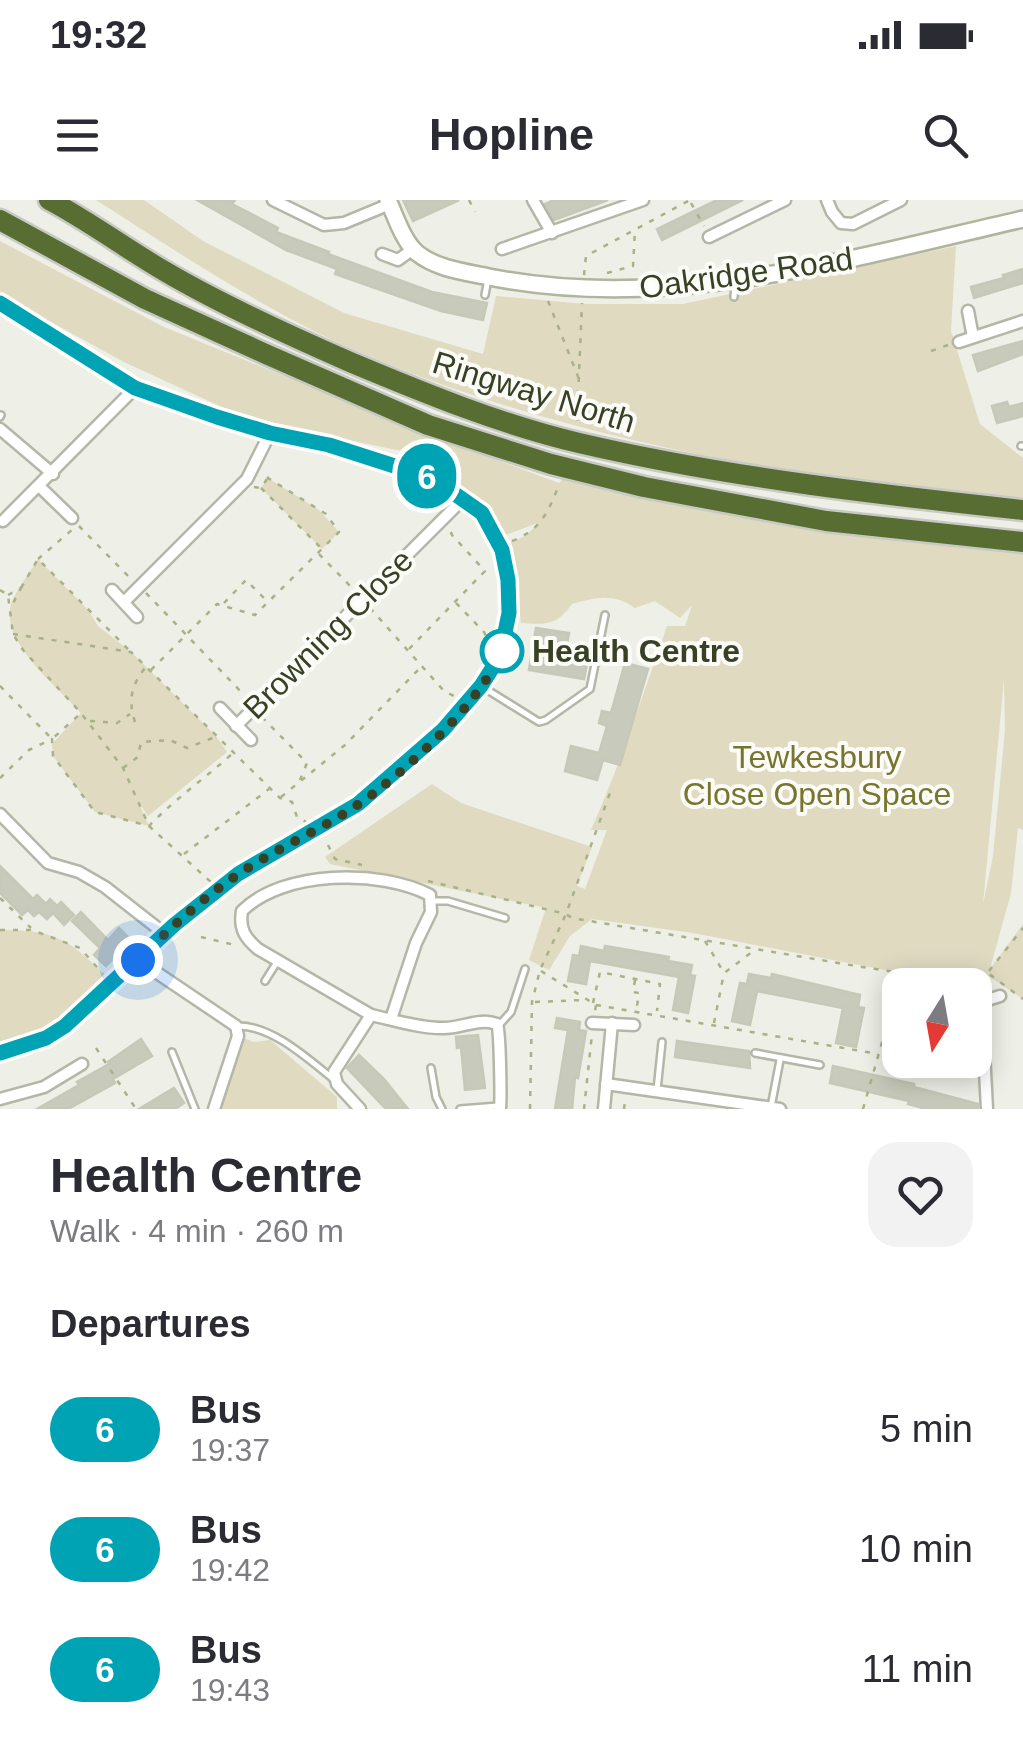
<!DOCTYPE html>
<meta charset="utf-8">
<style>
body{margin:0;font-family:Helvetica,sans-serif;background:#f2f2f3;color:#2b2b33;height:100vh;display:flex;flex-direction:column;font-size:38px;white-space:nowrap}
*{box-sizing:border-box;margin:0}
p{font-size:32px;color:#7c7c81}
.icon{flex:none;width:55px;height:55px;fill:none;stroke:currentColor;stroke-width:2;stroke-linecap:round;stroke-linejoin:round}
.map{position:relative;height:909px;overflow:hidden}
.sheet{display:flex;flex-direction:column;background:#fff;flex:1}
.sheet>*{flex:none}
.badge{padding:0 20px;border-radius:32px;font-size:35px;line-height:65px}
.needle{width:65px;rotate:191deg}
.buttons{position:absolute;left:882px;top:768px;display:grid;gap:20px}
.buttons a{display:grid;place-items:center;width:110px;height:110px;border-radius:20px;background:#fff;box-shadow:0 5px 25px #0003;font-size:50px}
.you{position:absolute;width:50px;height:50px;margin:-25px;border:8px solid #fff;border-radius:50%;background:#1a73e8;box-shadow:0 0 0 15px #1a73e833}
.map>.badge{position:absolute;translate:-50% -50%;box-shadow:0 0 0 5px #fff}
h2{padding:0 50px;font-size:38px;line-height:90px}
.round{display:grid;place-items:center;flex:none;width:105px;height:105px;border-radius:30px;background:#f2f2f3}
.overview{display:flex;align-items:center;justify-content:space-between;height:170px;padding:0 50px}
h1{font-size:48px;font-weight:700;line-height:75px}
ul{padding:0;list-style:none}
li{display:flex;align-items:center;gap:30px;height:120px;padding:0 50px}
li div{flex:1}
li b{display:block;font-size:38px}
li em{font-style:normal}
li .badge{min-width:110px;font-weight:700;text-align:center}
.status{display:flex;justify-content:space-between;align-items:center;height:70px;padding:0 50px;background:#fff;direction:ltr}
.status svg{height:28px;fill:currentColor}
header{display:flex;justify-content:space-between;align-items:center;height:130px;padding:0 50px;background:#fff;font-size:45px;font-weight:700}
.map>svg:first-child{display:block}
.green{fill:#dfdac0;fill-rule:evenodd}
.building{fill:#c8cabb;stroke:#c6c8b8;stroke-width:2.5}
.lines{fill:none;stroke-linecap:round;stroke-linejoin:round}
.lane-casing{stroke:#b4b7a8;stroke-width:10}
.street-casing{stroke:#b4b7a8;stroke-width:15}
.secondary-casing{stroke:#b0b59e;stroke-width:20}
.highway-casing{stroke:#c7cac2;stroke-width:25}
.path{stroke:#a7b287;stroke-width:2.5;stroke-dasharray:5 8;stroke-linecap:butt}
.lane{stroke:#fff;stroke-width:5}
.street{stroke:#fff;stroke-width:10}
.secondary{stroke:#fff;stroke-width:15}
.highway{stroke:#576d31;stroke-width:20}
.line-casing{stroke:#fff;stroke-width:22}
.line{stroke:#00a3b4;stroke-width:15}
.walk{stroke:#384125;stroke-width:10;stroke-dasharray:0 18}
.stop-dot{fill:#fff;stroke:#00a3b4;stroke-width:5}
.labels{text-anchor:middle;dominant-baseline:central;stroke-width:8;stroke-linejoin:round;paint-order:stroke}
.street-label{font-size:32px;fill:#384125;stroke:#fbfbf7}
.stop-label{font-size:32px;font-weight:bold;fill:#384125;stroke:#fbfbf7;text-anchor:start}
.park-label{font-size:32px;fill:#78752f;stroke:#fbfbf7}
</style>
<div class="status"><b>19:32</b><svg viewBox="0 0 49 12"><path d="M0 12V9h3v3zM5 12V6h3v6zM10 12V3h3v9zM15 12V0h3v12zM26 1h20v11H26zM47 4h2v5h-2z"/></svg></div>
<header><svg class="icon" aria-label="menu" viewBox="0 0 24 24"><path d="M4 6h16M4 12h16M4 18h16"/></svg>Hopline<svg class="icon" aria-label="search" viewBox="0 0 24 24"><circle cx="10" cy="10" r="6"/><path d="M15 15l6 6"/></svg></header>
<div class="map">
<svg width="1023" height="909" viewBox="0 0 1023 909">
<rect width="100%" height="100%" fill="#eeefe6"/>
<g class="green">
<path d="M96 0H144L203 41 344 113 483 154 496 96 585 104H683L956 46 951 131 980 224 1023 258V299C950 290 877 283 804 273 663 252 505 213 373 158 276 118 184 56 96 0Z"/>
<path d="M0 41 164 127 412 228 559 283 566 275 1023 350V630L1018 628 1011 693 990 769 1023 724V799L976 768 885 770 693 733 592 719 570 736 549 770 529 760 546 708 330 664 325 657 432 584 461 603 592 647 577 686 585 689 607 630H591C621 563 643 494 667 426H685L692 405 680 418 655 401 635 408C614 393 597 397 572 404 557 425 547 425 521 423L511 342 526 336 538 323 497 338 486 303 402 251 250 220 124 162 0 94ZM1004 479 1005 530 993 656 983 704Z"/>
<polygon points="268,278 319,310 339,332 322,349 261,288"/>
<path d="M38 359 88 410 98 426 131 452 216 536 227 552 148 616 138 601 149 626 95 612 53 556 52 544 81 513C59 488 5 446 10 409 13 393 30 373 38 359Z"/>
<path d="M0 730C57 729 73 742 111 782 77 817 50 836 0 843Z"/>
<polygon points="238,836 254,842 270,840 337,897 337,909 214,909"/>
</g>
<g class="building">
<polygon points="197,0 235,0 232,4 278,28 276,32 329,52 328,54 432,92 487,103 483,120 441,111 335,74 337,69 286,50"/>
<polygon points="403,0 459,0 413,21"/>
<polygon points="554,0 608,0 554,20 545,4"/>
<polygon points="717,0 743,0 662,40 657,29"/>
<polygon points="1023,69 1023,83 974,98 971,87 1004,78 1003,75"/>
<polygon points="1023,141 1023,154 978,171 973,155"/>
<polygon points="1007,202 1009,207 1023,203 1023,216 997,223 992,206"/>
<polygon points="536,428 569,433 565,454 588,458 584,479 529,470"/>
<polygon points="625,463 648,469 620,565 603,560 597,580 565,571 571,546 599,553 607,526 599,523 602,511 611,513"/>
<polygon points="0,666 33,699 37,695 46,704 50,699 57,706 61,702 74,715 64,725 53,713 47,719 39,712 34,716 28,710 22,715 0,693"/>
<polygon points="81,712 108,740 119,728 131,740 106,766 94,755 100,748 72,721"/>
<polygon points="581,746 604,751 605,746 669,757 668,761 692,765 690,775 695,776 688,813 673,810 679,777 590,761 586,784 568,781 573,755 579,756"/>
<polygon points="749,774 771,778 772,774 860,795 858,807 864,808 856,847 836,843 843,808 757,791 750,825 732,821 740,783 747,784"/>
<polygon points="557,818 580,822 579,830 586,831 578,878 575,877 572,909 555,909 568,830 555,828"/>
<polygon points="478,835 485,888 465,890 461,847 457,848 456,837"/>
<polygon points="141,839 152,856 113,879 115,883 68,909 37,909 79,885 77,882 109,864 108,862"/>
<polygon points="677,841 749,851 750,868 675,857"/>
<polygon points="359,855 384,879 408,909 386,909 347,868"/>
<polygon points="833,866 914,884 914,887 978,904 978,909 926,909 908,904 909,901 830,883"/>
<polygon points="174,888 184,903 175,909 139,909"/>
</g>
<g class="lines">
<g class="lane-casing">
<g id="lane">
<polyline points="485,95 488,79"/>
<polyline points="734,97 735,84"/>
<polyline points="0,217 1,215"/>
<polyline points="1021,246 1023,246"/>
<polyline points="481,486 539,522 546,520 590,489 605,415"/>
<polyline points="431,701 448,701 505,718"/>
<polyline points="265,781 277,762"/>
<polyline points="500,824 511,812 525,769"/>
<path d="M239 826C272 826 307 858 332 878"/>
<polyline points="172,852 195,909"/>
<polyline points="755,853 820,865"/>
<polyline points="431,868 436,897 442,909"/>
<polyline points="657,890 662,842"/>
<polyline points="771,907 780,860"/>
<polyline points="460,909 498,906"/>
</g>
</g>
<g class="street-casing">
<g id="street">
<polyline points="273,0 324,25 344,23 390,4"/>
<polyline points="533,0 552,33"/>
<polyline points="827,0 832,12 841,23 853,24 901,0"/>
<polyline points="709,37 785,0"/>
<polyline points="502,49 643,0"/>
<polyline points="382,54 398,60 413,49"/>
<polyline points="0,103 135,188 217,217 270,233 329,245 432,279 482,313 502,351 509,398 504,445 494,468 457,515 413,560 358,605 238,674 174,725 65,827 19,849 0,853"/>
<polyline points="968,111 973,137"/>
<polyline points="959,142 1023,121"/>
<polyline points="0,229 53,274"/>
<polyline points="39,286 72,318"/>
<polyline points="3,321 135,188"/>
<polyline points="112,390 137,417"/>
<polyline points="124,402 247,279 270,233"/>
<polyline points="220,508 251,540"/>
<polyline points="236,526 463,299"/>
<polyline points="0,614 48,663 79,672 105,687 165,734"/>
<polyline points="138,760 236,826 238,836 214,909"/>
<polyline points="981,794 987,909"/>
<polyline points="981,802 1000,796"/>
<path d="M391 819 416 743 431 712 430 695C380 669 283 670 242 711 239 729 245 738 258 749L371 815C394 820 418 828 442 828 460 829 479 817 497 824 500 830 501 897 500 909"/>
<polyline points="592,823 634,825"/>
<polyline points="606,884 780,909"/>
<polyline points="0,899 44,887 82,864"/>
<polyline points="360,909 337,884 334,872 371,815"/>
<polyline points="604,909 612,823"/>
</g>
</g>
<g class="secondary-casing">
<path id="secondary" d="M388 0C396 17 403 41 417 53 437 69 465 72 489 77 670 113 847 59 1023 19"/>
</g>
<g class="highway-casing">
<g id="highway">
<path d="M49 0C89 21 126 49 166 72 224 106 288 135 350 162 424 193 502 225 579 243 725 277 874 294 1023 310"/>
<polyline points="0,20 145,99 268,155 428,225 551,264 644,287 826,321 1023,342"/>
</g>
</g>
<g class="path">
<polyline points="469,0 475,12"/>
<polyline points="691,3 704,26"/>
<polyline points="607,73 633,66 635,30"/>
<polyline points="584,75 586,56 690,0"/>
<polyline points="548,101 579,179"/>
<polyline points="931,151 948,145"/>
<polyline points="577,221 582,103"/>
<polyline points="254,287 261,288 267,279"/>
<polyline points="261,288 320,347"/>
<polyline points="79,326 129,377"/>
<path d="M512 341C541 330 548 312 559 285"/>
<polyline points="319,354 355,391"/>
<polyline points="38,359 73,329"/>
<polyline points="21,388 38,359 130,451"/>
<polyline points="0,390 8,395 13,434 23,450 81,513 123,568 149,626 212,683"/>
<polyline points="146,393 248,499"/>
<polyline points="8,395 21,388 11,407"/>
<polyline points="224,403 246,380 267,401"/>
<polyline points="456,403 484,432 492,447"/>
<polyline points="370,408 444,491 456,497"/>
<polyline points="13,434 131,452 280,598 292,602 297,617 306,622"/>
<polyline points="409,449 485,371 452,335 449,327"/>
<polyline points="151,470 217,404 255,415 339,332 326,314 268,278 266,269"/>
<polyline points="0,486 52,539 80,514"/>
<polyline points="262,517 307,563 300,580"/>
<polyline points="90,521 117,523 130,514"/>
<path d="M135 522C128 500 131 486 145 468"/>
<polyline points="123,568 138,557 141,542 170,540 187,548 215,537"/>
<path d="M0 578 29 550 52 539 53 556 95 612 149 626C175 599 204 579 232 554"/>
<polyline points="281,597 345,545 421,467"/>
<polyline points="328,645 335,659 362,665"/>
<polyline points="184,654 269,589"/>
<polyline points="428,681 566,714 572,718 862,767 902,773 988,773 1023,799"/>
<polyline points="0,698 31,728"/>
<polyline points="0,730 32,730 80,748 103,774"/>
<polyline points="201,737 239,746"/>
<polyline points="705,741 724,773 756,749"/>
<polyline points="541,771 596,805 595,811"/>
<polyline points="989,771 1023,728"/>
<polyline points="635,780 633,792 639,793 637,806"/>
<polyline points="535,802 582,800"/>
<polyline points="593,803 600,772 660,784 657,811"/>
<polyline points="596,805 878,854"/>
<polyline points="714,823 724,773"/>
<polyline points="96,848 136,909"/>
<polyline points="530,909 532,802 540,770 566,714 610,593"/>
<polyline points="584,909 592,834"/>
<polyline points="624,909 625,901"/>
<polyline points="863,909 901,776"/>
</g>
<use href="#lane" class="lane"/>
<use href="#street" class="street"/>
<use href="#secondary" class="secondary"/>
<use href="#highway" class="highway"/>
</g>
<g class="lines">
<g class="line-casing">
<polyline id="line" points="0,103 135,188 217,217 270,233 329,245 432,278 482,313 502,350 508,380 509,413 500,456 481,486 443,530 358,604 238,674 174,725 65,826 46,838 0,853"/>
</g>
<use href="#line" class="line"/>
<path class="walk" d="M138 760C170 728 205 696 243 671 280 647 320 630 356 606 403 574 480 504 502 451"/>
</g>
<circle class="stop-dot" cx="502" cy="451" r="20"/>
<g class="labels">
<g class="street-label">
<text transform="translate(746 73) rotate(-8)">Oakridge Road</text>
<text transform="translate(534 192) rotate(17)">Ringway North</text>
<text transform="translate(328 434) rotate(-45)">Browning Close</text>
</g>
<g class="stop-label">
<text x="532" y="451">Health Centre</text>
</g>
<g class="park-label">
<text x="817" y="557">Tewkesbury<tspan x="817" dy="37">Close Open Space</tspan></text>
</g>
</g>
</svg>
<div class="buttons">
<a><svg class="needle" viewBox="-14 -14 28 28"><path d="M0-13l5 13h-10z" fill="#e53935"/><path d="M0 13l5-13h-10z" fill="#7c7c81"/></svg></a>
</div>
<div class="you" style="left:138px;top:760px"></div>
<b class="badge" style="left:427px;top:276px;background:#00a3b4;color:#fff">6</b>
</div>
<section class="sheet">
<div class="overview"><div><h1>Health Centre</h1><p>Walk · 4 min · 260 m</p></div><a class="round"><svg class="icon" aria-label="heart" viewBox="0 0 24 24"><path d="M12 20l-8-8c-3-5 5-10 8-4 3-6 11-1 8 4z"/></svg></a></div>
<h2>Departures</h2>
<ul>
<li><span class="badge" style="background:#00a3b4;color:#fff">6</span><div><b>Bus</b><p>19:37</p></div><em>5 min</em></li>
<li><span class="badge" style="background:#00a3b4;color:#fff">6</span><div><b>Bus</b><p>19:42</p></div><em>10 min</em></li>
<li><span class="badge" style="background:#00a3b4;color:#fff">6</span><div><b>Bus</b><p>19:43</p></div><em>11 min</em></li>
</ul>
</section>
